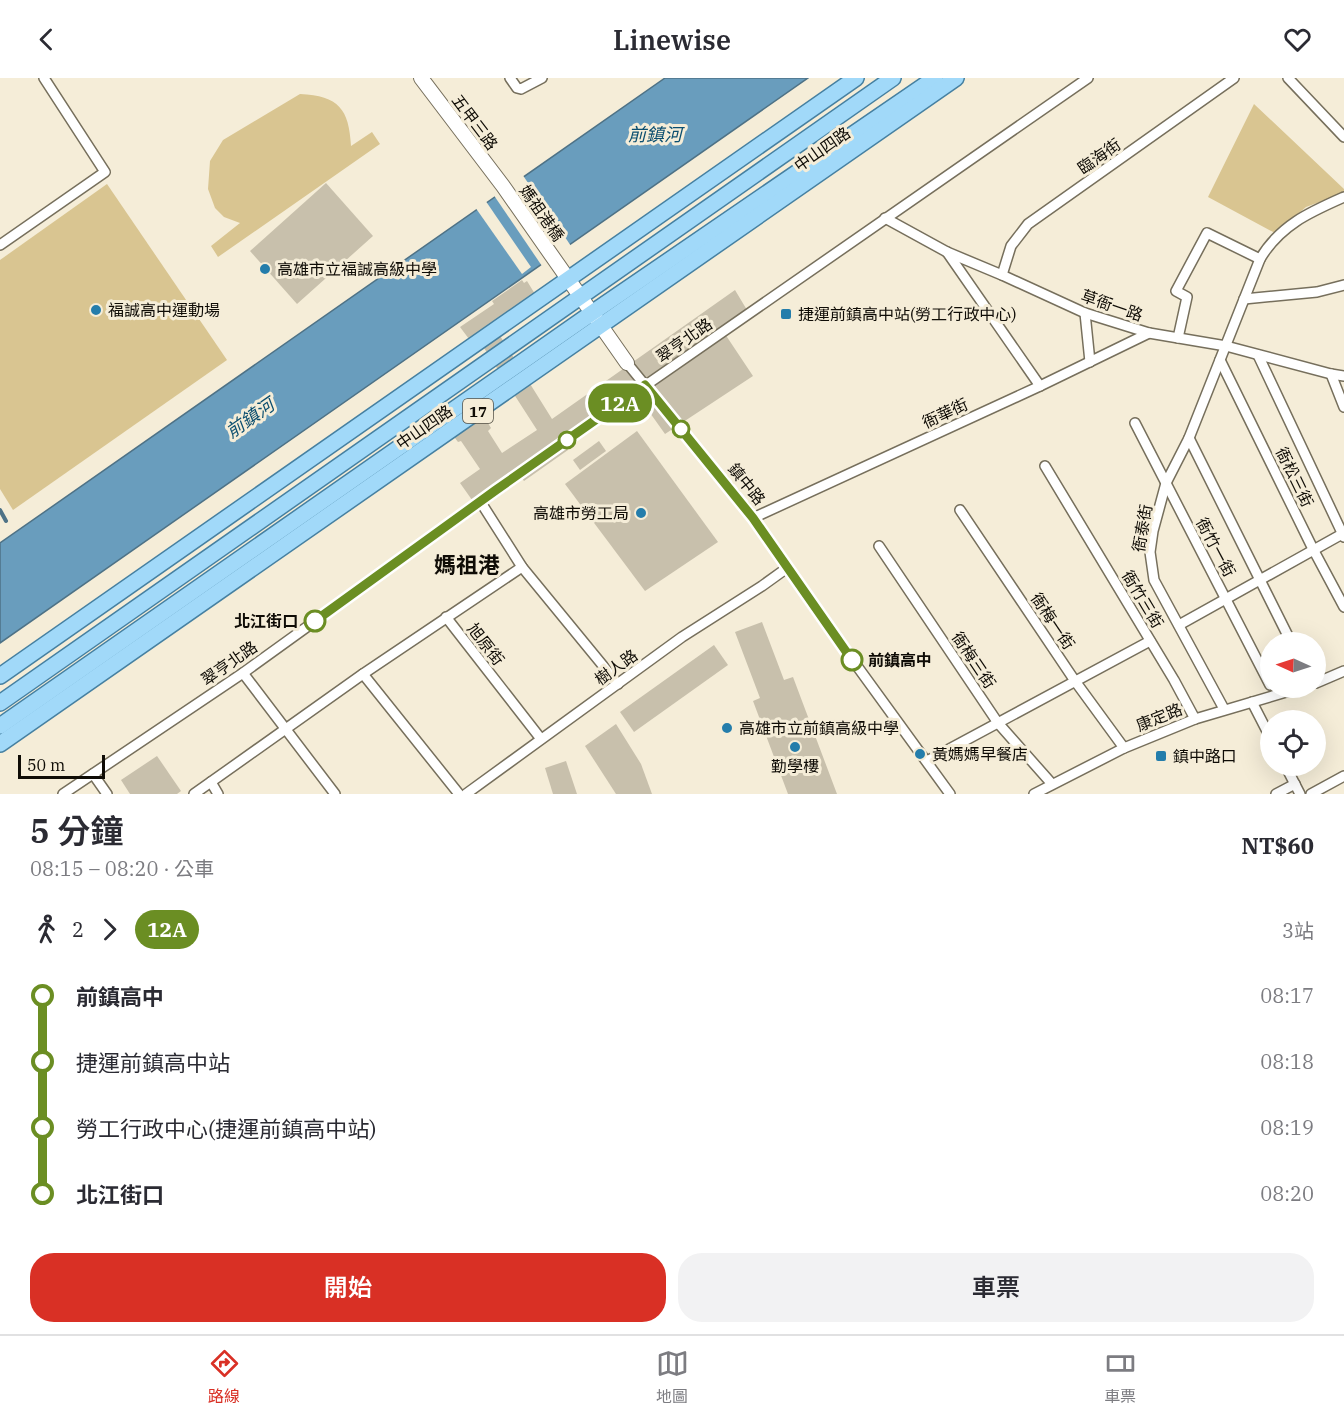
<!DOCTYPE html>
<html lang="zh-TW">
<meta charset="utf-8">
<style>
body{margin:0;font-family:"IBM Plex Serif","Noto Sans TC",serif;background:#f2f2f3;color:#2b2b33;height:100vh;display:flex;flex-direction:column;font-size:22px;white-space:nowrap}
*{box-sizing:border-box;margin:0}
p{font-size:20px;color:#7c7c81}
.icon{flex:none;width:33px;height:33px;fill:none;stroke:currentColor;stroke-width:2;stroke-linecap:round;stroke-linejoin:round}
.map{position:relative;height:716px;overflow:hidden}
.panel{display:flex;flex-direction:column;background:#fff;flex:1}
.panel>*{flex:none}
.badge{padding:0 12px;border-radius:20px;font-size:21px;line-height:39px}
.needle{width:39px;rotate:273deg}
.fabs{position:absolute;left:1260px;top:554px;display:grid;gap:12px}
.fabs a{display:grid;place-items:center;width:66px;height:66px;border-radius:50%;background:#fff;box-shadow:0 6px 24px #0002;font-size:30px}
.scale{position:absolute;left:18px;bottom:15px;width:87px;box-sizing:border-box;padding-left:6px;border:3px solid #0f0c06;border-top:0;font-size:16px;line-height:21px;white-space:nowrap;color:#0f0c06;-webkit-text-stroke:4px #f5edd8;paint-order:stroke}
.map>.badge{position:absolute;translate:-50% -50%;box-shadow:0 0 0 3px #fff}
.legs{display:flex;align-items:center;gap:9px;height:66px;padding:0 30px;font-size:20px}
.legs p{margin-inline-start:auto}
.summary{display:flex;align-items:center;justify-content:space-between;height:102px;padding:0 30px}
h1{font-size:33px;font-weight:600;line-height:45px}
.primary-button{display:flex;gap:12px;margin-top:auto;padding:12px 30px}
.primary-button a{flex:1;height:69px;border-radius:24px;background:#d93025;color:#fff;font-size:24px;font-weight:600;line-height:69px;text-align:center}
.primary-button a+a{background:#f2f2f3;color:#2b2b33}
ul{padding:0 30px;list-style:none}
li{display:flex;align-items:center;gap:21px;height:66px;font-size:22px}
li i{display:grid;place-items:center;width:9px;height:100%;margin:0 8px;background:currentColor}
li i::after{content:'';width:15px;height:15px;margin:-8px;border:4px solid;border-radius:50%;background:#fff}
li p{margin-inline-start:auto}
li:first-child i{background:linear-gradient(#0000 50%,currentColor 0)}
li:last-child i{background:linear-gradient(currentColor 50%,#0000 0)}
header{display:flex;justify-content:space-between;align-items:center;height:78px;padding:0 30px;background:#fff;font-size:27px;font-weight:600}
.menu{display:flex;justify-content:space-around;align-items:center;height:84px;border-top:2px solid #e1e1e2;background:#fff;font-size:16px;color:#7c7c81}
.menu a{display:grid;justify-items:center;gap:3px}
.menu .on{color:#d93025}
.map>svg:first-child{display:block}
.green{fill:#d9c591}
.water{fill:#699dbd;stroke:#4e7286;stroke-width:1.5}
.pier{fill:#f5edd8}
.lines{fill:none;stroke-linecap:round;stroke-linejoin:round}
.stream{stroke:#4e7286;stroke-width:4}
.building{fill:#c8c0ac}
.minor-casing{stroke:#766f5c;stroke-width:12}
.secondary-casing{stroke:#766f5c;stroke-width:16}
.primary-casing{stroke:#4680a1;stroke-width:18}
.minor{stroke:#fff;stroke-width:9}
.secondary{stroke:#fff;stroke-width:14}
.primary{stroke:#a1d9f9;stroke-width:15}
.line-1-casing{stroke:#fff;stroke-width:14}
.line-1{stroke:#6b8e23;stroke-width:9}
.poi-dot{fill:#247dab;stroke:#f5edd8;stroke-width:2}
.stop-1-dot{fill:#fff;stroke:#6b8e23;stroke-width:3}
.labels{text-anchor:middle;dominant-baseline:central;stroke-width:6;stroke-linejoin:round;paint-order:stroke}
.shield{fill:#f5edd8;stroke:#545045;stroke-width:1.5}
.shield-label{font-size:15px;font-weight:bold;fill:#0f0c06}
.street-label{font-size:16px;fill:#0f0c06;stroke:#f5edd8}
.poi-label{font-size:16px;fill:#0f0c06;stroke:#f5edd8;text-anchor:start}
.stop-label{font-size:16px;font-weight:bold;fill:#0f0c06;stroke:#f5edd8;text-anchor:end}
.water-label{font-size:18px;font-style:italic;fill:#0b4e6f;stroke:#f5edd8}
.district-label{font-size:22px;font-weight:bold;fill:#0f0c06;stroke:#f5edd8}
</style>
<header><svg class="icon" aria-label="back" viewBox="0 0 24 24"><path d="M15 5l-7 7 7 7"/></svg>Linewise<svg class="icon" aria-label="heart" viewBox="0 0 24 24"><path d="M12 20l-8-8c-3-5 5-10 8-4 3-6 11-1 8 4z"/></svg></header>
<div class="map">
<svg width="1344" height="716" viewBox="0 0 1344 716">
<rect width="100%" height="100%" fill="#f5edd8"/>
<g class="green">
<path d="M300 16C339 18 349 31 351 68L372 54 380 66 218 179 211 168 240 145 224 139 215 130 208 111 210 83 223 62Z"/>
<polygon points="1254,26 1344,111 1344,115 1306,129 1275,155 1208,119"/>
<polygon points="107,106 227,282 13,432 0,411 0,182"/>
</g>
<polygon class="water" points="665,0 808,0 0,565 0,465"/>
<g class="pier">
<polygon points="522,96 571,168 542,188 493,116"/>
<polygon points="485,122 531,189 522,196 475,129"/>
</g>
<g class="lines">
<polyline class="stream" points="0,432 6,443"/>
</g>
<g class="building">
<polygon points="326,105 373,158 297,226 250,173"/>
<polygon points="522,202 524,205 527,203 535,216 497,253 552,341 735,212 747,232 721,250 753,298 665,356 638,318 564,367 568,372 524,403 520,398 477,429 460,405 480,391 461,363 458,364 452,356 482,335 491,350 488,353 502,375 537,352 475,256 469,261 460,249 494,226 492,223"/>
<polygon points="637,353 718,464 645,513 565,406"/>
<polygon points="599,363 606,373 580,392 573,382"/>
<polygon points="762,544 784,602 793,599 837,716 788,716 753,623 760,620 735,554"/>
<polygon points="714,567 728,587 634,654 620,634"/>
<polygon points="616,646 641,686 652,716 616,716 585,668"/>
<polygon points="157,678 181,713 177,716 130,716 121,702"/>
<polygon points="566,683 577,716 553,716 545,690"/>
</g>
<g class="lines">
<g class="minor-casing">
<g id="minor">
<polyline points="510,0 517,10 521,11 542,0"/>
<polyline points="1288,0 1344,59"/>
<polyline points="885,140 947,174 1002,197 1085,235 1149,255 1226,268 1331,296 1344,298"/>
<polyline points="0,167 105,94 44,0"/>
<polyline points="947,174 1040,308"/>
<polyline points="1002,197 1011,168 1028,146 1234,0"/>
<polyline points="1244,221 1317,214 1344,207"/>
<polyline points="1085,235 1090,284"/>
<polyline points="1178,260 1187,219 1176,213 1207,155 1260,181"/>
<polyline points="1258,277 1344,459"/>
<polyline points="1220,282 1313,471 1344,529"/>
<polyline points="627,285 753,440 825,544 950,716"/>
<polyline points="1331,296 1344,329"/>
<polyline points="1135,345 1270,607"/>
<polyline points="1189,360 1291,564"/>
<polyline points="1045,388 1174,602 1195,641"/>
<polyline points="480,423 522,489 618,606"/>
<polyline points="960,432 1075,603 1124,670"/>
<polyline points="753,440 1040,308 1149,255"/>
<polyline points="879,468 998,645 1052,706"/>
<polyline points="446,539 541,661"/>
<polyline points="1179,547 1344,455"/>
<polyline points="243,595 335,716"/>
<polyline points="363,596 459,716"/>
<polyline points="1316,605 1344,593"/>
<polyline points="1252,624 1270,659"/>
<path d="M1224 631 1154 502 1150 474 1153 453 1166 405 1189 360 1260 181C1280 147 1310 134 1344 119"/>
<polyline points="927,683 1150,563"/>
<polyline points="1285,687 1300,716"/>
<polyline points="93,696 107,716"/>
<polyline points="211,704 218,716"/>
<polyline points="63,716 243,595 544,378 1088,0"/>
<polyline points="194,716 363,596 522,489"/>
<polyline points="466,716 682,559 762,508 787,490"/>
<polyline points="1034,716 1124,670 1195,641 1303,609"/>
<polyline points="1276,716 1295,706"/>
<polyline points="1311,716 1344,698"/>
</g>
</g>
<g class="secondary-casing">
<polyline id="secondary" points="421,0 503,108 627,285"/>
</g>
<g class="primary-casing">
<g id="primary">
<polyline points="0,598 856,0"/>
<polyline points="0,625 893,0"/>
<polyline points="0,648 592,235 935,0"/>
<polyline points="0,666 956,0"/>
</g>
</g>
<use href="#minor" class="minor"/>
<use href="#secondary" class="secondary"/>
<use href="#primary" class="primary"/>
</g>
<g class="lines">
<g class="line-1-casing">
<polyline id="line-1" points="315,543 496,412 645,307 753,440 852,582"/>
</g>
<use href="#line-1" class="line-1"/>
</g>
<g class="poi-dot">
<circle cx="265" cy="191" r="6"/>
<circle cx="96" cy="232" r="6"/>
<rect x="780" y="230" width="12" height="12" rx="3"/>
<circle cx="641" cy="435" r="6"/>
<circle cx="727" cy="650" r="6"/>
<circle cx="795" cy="669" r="6"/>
<circle cx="920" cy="676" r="6"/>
<rect x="1155" y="672" width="12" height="12" rx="3"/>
</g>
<g class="stop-1-dot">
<circle cx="681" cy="351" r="8"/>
<circle cx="567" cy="362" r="8"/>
<circle cx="315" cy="543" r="10"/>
<circle cx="852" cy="582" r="10"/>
</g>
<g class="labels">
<rect class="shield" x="463" y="321" width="30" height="24" rx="4.5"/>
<g class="shield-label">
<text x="478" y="333">17</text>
</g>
<g class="street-label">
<text transform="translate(475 44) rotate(53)">五甲三路</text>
<text transform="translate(822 71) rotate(-35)">中山四路</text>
<text transform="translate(1099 78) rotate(-35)">臨海街</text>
<text transform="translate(542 135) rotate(55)">媽祖港橋</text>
<text transform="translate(1112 227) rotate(19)">草衙一路</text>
<text transform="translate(684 262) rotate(-35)">翠亨北路</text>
<text transform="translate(945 335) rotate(-25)">衙華街</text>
<text transform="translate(424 349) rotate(-35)">中山四路</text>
<text transform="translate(1295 399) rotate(64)">衙松三街</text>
<text transform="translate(747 406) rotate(51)">鎮中路</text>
<text transform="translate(1142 450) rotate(-80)">衙泰街</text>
<text transform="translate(1216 469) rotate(62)">衙竹一街</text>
<text transform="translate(1143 521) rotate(59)">衙竹三街</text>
<text transform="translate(1053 543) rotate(56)">衙梅一街</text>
<text transform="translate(486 566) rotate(52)">旭原街</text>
<text transform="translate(974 582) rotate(56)">衙梅三街</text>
<text transform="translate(229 585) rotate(-35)">翠亨北路</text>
<text transform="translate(616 589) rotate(-36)">樹人路</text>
<text transform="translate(1159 639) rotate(-22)">康定路</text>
</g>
<g class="poi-label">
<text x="277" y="191">高雄市立福誠高級中學</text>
<text x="108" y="232">福誠高中運動場</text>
<text x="798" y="236">捷運前鎮高中站(勞工行政中心)</text>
<text x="629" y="435" text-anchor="end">高雄市勞工局</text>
<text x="739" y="650">高雄市立前鎮高級中學</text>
<text x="932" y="676">黃媽媽早餐店</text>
<text x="1173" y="678">鎮中路口</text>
<text x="795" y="688" text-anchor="middle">勤學樓</text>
</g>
<g class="stop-label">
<text x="298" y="543">北江街口</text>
<text x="868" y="582" text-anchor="start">前鎮高中</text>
</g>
<g class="water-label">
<text x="655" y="56">前鎮河</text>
<text transform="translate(250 340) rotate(-35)">前鎮河</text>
</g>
<g class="district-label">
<text x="467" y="486">媽祖港</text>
</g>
</g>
</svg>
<div class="fabs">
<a><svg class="needle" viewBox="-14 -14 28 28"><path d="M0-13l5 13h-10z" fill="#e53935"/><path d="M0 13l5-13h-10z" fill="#7c7c81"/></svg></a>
<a><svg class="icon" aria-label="locate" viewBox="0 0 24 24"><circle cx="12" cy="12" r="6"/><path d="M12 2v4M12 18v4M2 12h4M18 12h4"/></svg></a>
</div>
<div class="scale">50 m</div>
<b class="badge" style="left:620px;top:325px;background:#6b8e23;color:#fff">12A</b>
</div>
<section class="panel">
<div class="summary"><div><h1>5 分鐘</h1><p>08:15 – 08:20 · 公車</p></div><b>NT$60</b></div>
<div class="legs"><svg class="icon" aria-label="walk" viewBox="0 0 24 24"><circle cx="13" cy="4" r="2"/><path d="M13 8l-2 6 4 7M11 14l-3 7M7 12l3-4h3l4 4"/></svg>2<svg class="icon" aria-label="forward" viewBox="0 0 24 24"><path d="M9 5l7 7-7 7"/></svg><b class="badge" style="background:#6b8e23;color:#fff">12A</b><p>3站</p></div>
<ul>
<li><i style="color:#6b8e23"></i><b>前鎮高中</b><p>08:17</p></li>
<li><i style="color:#6b8e23"></i><span>捷運前鎮高中站</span><p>08:18</p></li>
<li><i style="color:#6b8e23"></i><span>勞工行政中心(捷運前鎮高中站)</span><p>08:19</p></li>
<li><i style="color:#6b8e23"></i><b>北江街口</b><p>08:20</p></li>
</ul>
<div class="primary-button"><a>開始</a><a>車票</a></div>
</section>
<nav class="menu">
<a class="on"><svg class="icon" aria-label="directions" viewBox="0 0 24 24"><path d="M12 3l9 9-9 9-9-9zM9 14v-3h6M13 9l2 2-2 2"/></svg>路線</a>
<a><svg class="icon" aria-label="map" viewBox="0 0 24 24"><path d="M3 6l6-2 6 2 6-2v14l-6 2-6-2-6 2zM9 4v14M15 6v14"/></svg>地圖</a>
<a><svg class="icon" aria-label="tickets" viewBox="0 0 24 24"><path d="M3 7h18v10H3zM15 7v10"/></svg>車票</a>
</nav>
